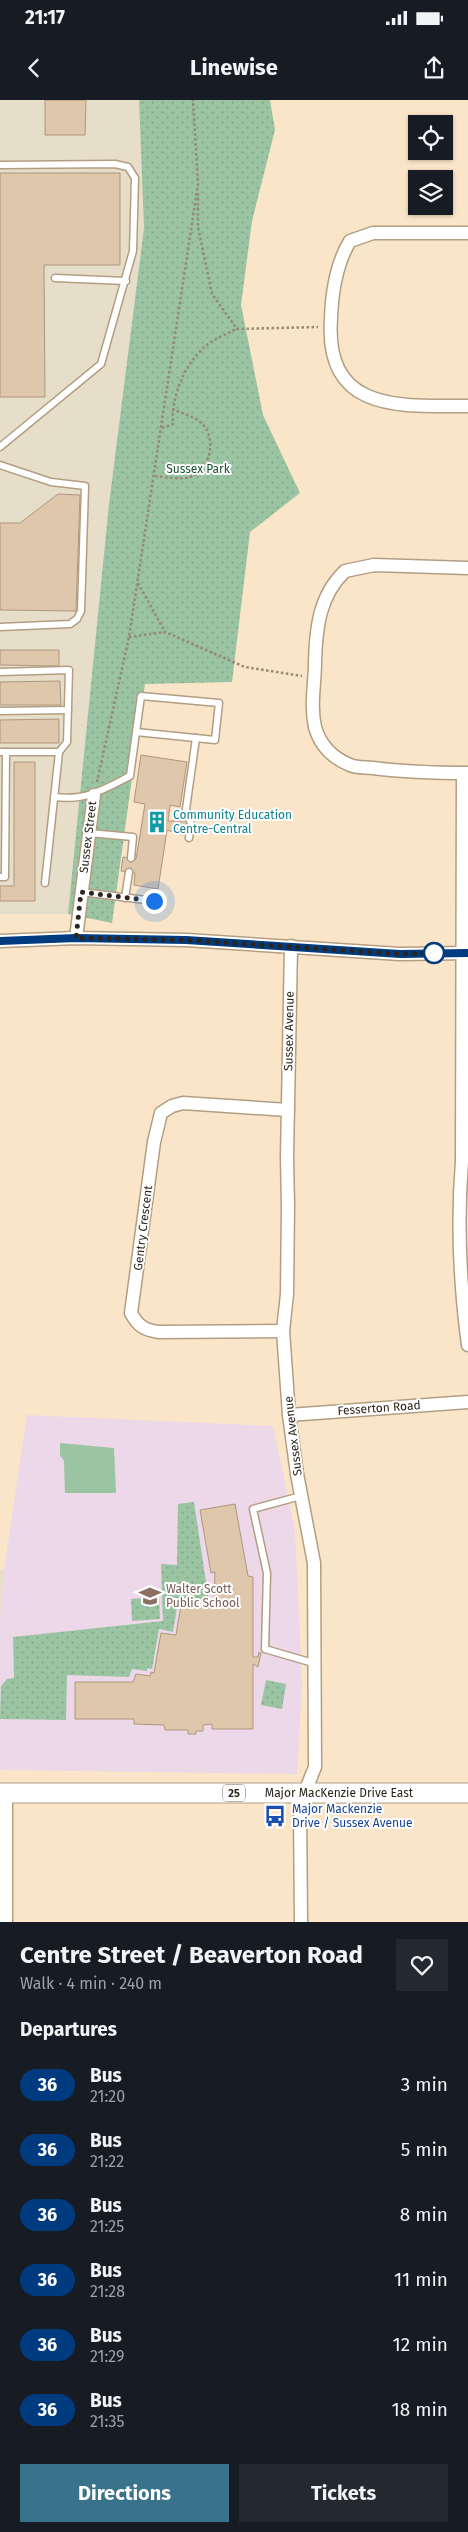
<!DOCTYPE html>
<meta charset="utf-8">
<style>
body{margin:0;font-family:"Fira Sans",sans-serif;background:#242831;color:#f1f3f6;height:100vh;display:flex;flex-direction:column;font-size:19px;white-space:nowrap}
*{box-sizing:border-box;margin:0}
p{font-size:16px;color:#9ea1a6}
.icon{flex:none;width:28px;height:28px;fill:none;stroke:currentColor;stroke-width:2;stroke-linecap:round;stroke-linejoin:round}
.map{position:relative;height:1822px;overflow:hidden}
.side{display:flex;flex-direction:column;background:#171b24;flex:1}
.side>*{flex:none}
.badge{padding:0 10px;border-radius:16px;font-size:18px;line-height:32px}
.fabs{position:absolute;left:408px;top:15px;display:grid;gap:10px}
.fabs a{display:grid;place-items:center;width:45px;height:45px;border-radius:0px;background:#171b24;box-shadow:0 1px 4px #0004;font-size:25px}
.you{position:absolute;width:25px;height:25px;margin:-12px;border:4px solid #fff;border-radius:50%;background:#1a73e8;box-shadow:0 0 0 8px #1a73e833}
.map>.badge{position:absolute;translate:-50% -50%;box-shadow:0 0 0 2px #fff}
h2{padding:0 20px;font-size:19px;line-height:45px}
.round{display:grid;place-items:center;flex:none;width:52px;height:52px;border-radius:0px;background:#242831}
.headline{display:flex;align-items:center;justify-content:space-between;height:85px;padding:0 20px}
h1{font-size:24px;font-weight:700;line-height:38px}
.button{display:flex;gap:10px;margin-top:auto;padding:10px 20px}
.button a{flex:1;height:58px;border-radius:0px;background:#38738b;color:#fff;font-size:20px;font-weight:700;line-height:58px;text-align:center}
.button a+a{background:#242831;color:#f1f3f6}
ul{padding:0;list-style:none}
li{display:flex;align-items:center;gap:15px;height:65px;padding:0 20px}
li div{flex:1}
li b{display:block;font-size:19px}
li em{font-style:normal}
li .badge{min-width:55px;font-weight:700;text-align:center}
.status{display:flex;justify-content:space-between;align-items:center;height:35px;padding:0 25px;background:#171b24;direction:ltr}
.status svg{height:14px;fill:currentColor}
header{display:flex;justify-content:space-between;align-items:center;height:65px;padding:0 20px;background:#171b24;font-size:22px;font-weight:700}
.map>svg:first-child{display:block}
.industrial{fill:#e7dec9}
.education{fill:#ecd8e8}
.grass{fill:#9ac4a2}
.park{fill:url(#park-dots)}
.building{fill:#dfc7ac;stroke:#ad967d}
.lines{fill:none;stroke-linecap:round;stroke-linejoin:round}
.lane-casing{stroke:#b29e83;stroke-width:9}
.street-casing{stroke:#b29e83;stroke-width:15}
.primary-casing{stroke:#b29e83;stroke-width:21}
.path{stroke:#978874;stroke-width:2.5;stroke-dasharray:2.5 2.5;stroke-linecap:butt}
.lane{stroke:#fff;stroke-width:6}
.street{stroke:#fff;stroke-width:12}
.primary{stroke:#fff;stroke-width:19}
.line-casing{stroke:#fff;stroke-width:11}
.line{stroke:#003b80;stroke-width:8}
.walk{stroke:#2d251a;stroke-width:5;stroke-dasharray:0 9}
.stop-dot{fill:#fff;stroke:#003b80;stroke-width:2.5}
.labels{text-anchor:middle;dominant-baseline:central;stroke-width:4;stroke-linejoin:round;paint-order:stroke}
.shield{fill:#fff;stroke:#6c665f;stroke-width:1}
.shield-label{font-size:11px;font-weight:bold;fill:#2d251a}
.park-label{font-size:12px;fill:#19522a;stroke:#fff}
.culture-label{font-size:12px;fill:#0d838f;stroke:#fff;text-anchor:start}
.street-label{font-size:12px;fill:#2d251a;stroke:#fff}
.education-label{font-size:12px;fill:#785e54;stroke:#fff;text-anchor:start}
.transit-label{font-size:12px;fill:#164399;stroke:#fff;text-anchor:start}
</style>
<div class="status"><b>21:17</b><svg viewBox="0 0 49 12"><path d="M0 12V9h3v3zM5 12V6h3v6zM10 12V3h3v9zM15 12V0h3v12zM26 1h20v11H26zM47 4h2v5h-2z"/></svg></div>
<header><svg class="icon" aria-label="back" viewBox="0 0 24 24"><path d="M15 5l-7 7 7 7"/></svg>Linewise<svg class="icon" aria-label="share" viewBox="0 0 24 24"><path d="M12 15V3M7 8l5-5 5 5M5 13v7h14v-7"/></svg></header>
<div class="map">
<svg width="468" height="1822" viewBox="0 0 468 1822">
<defs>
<pattern id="park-dots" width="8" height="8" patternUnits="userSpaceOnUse" patternTransform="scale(1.25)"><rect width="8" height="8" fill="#9ac4a2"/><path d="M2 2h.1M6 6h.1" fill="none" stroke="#85a88b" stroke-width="1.8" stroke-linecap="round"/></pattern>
</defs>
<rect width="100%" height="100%" fill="#fae5c8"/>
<g class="industrial">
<polygon points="0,0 139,0 144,128 109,404 68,814 0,814"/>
<polygon points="0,1470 4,1470 0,1521"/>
</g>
<polygon class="education" points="27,1315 273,1326 295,1430 302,1584 297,1674 0,1670 0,1521 4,1470"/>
<polygon class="grass" points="60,1343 114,1348 116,1393 65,1393 64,1361 60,1355"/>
<g class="park">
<polygon points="139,0 270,0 275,30 252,121 241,205 263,315 300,393 250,432 232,582 145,584 112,823 68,814 109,404 144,128"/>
<polygon points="194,1402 209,1502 178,1501 173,1532 159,1529 152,1569 147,1568 147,1571 132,1569 129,1577 67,1575 66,1620 0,1619 1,1586 7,1579 14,1578 13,1537 163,1521 161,1464 177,1465 178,1404"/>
<polygon points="159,1497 160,1519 132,1521 131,1499"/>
<polygon points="266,1580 286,1584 282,1609 261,1605"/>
</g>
<g class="building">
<polygon points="45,0 86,0 85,35 45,35"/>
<polygon points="0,73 120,73 120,165 44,165 45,297 0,297"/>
<polygon points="58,394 80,395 76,511 0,510 0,423 20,423"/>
<polygon points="0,550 59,550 59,566 0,565"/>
<polygon points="60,581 61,605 0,605 0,582"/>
<polygon points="59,619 59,643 0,643 0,620"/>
<polygon points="141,655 187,662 180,707 170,705 168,721 187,721 189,727 184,735 167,730 158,789 134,785 135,773 121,771 123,757 136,759 145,704 134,702"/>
<polygon points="14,662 35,662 35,801 0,801 0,786 14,786"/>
<polygon points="235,1404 248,1476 253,1477 253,1557 258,1557 259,1552 261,1553 258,1567 253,1564 253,1629 212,1629 212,1624 203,1625 203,1631 196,1631 196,1634 188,1634 188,1630 165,1630 164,1625 134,1624 134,1619 75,1619 75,1582 133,1582 136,1574 150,1576 151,1572 154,1573 161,1533 176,1535 181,1505 214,1507 215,1472 211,1473 200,1410"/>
</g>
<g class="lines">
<g class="lane-casing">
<g id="lane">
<polyline points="0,65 115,64 128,67 135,78 133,151 101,264 0,347"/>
<polyline points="55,178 126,181"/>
<polyline points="0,365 51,382 85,386 81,511 77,519 70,524 0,527"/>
<polyline points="0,572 69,570 67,642 59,652 0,652"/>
<polyline points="0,611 68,610"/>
<path d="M54 697C86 701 103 690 130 676L141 596 219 603 215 640 136 632"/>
<polyline points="89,733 133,737 131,758"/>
<polyline points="189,738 191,724 186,709 196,638"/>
<polyline points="0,777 5,777 6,652"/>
<polyline points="45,783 59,652"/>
<polyline points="81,792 154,801"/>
<polyline points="125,798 129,772"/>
<polyline points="301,1396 253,1409 267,1473 265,1549 313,1563"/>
</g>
</g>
<g class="street-casing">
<g id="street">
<path d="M468 133H373L350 141C336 164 332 191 331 218 324 313 400 306 468 306"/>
<path d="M468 468 374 465 345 471C319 496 316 528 315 562 315 584 310 605 315 627 320 645 333 658 350 665 357 668 365 667 373 668 405 672 436 673 468 673"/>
<path d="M463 673 462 1061C457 1121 460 1185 468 1245"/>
<polyline points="76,838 94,695"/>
<polyline points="0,841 76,838 186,840 400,854 468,853"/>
<polyline points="291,846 287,1058 288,1105 287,1194 283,1231 289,1315 297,1374 314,1463 315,1667 302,1699 300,1711 301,1822"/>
<path d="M283 1231 159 1232C144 1230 138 1226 131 1213L154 1042 161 1013 172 1006 183 1003 288 1010"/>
<polyline points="289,1315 468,1302"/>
<polyline points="6,1693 6,1822"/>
</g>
</g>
<g class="primary-casing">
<polyline id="primary" points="0,1693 468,1693"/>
</g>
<g class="path">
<polyline points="198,93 198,127 212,194 237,229 318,227"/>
<path d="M162 328 173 324C171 296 185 262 208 244 216 238 227 234 236 229"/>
<path d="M155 376C165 377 181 380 190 377 211 371 218 336 200 322 193 316 181 313 172 309"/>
<polyline points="138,483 165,532"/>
<polyline points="129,537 165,532 245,567 302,576"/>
<polyline points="97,682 129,537 198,84 193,0"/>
</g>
<use href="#lane" class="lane"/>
<use href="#street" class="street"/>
<use href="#primary" class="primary"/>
</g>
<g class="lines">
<g class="line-casing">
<polyline id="line" points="0,841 76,838 186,840 400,854 468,853"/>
</g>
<use href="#line" class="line"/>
<polyline class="walk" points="154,801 81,792 76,838 186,840 400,854 434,853"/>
</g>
<defs>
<g id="building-bare" transform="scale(1.725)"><path d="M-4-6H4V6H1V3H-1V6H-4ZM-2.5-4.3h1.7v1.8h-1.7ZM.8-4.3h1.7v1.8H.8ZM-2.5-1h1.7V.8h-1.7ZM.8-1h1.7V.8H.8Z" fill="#0f9aa8" stroke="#fff" stroke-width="2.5" paint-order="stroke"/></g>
<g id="school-bare" transform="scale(1.725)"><path d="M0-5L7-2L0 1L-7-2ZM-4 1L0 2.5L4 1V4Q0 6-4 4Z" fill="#8d6e63" stroke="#fff" stroke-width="2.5" paint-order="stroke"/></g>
<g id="bus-bare" transform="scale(1.725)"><path d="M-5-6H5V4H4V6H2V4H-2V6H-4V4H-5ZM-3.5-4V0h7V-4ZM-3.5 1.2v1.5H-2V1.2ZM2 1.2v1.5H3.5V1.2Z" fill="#1a4fb4" stroke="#fff" stroke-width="2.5" paint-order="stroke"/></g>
</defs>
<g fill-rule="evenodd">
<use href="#building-bare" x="157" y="722"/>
<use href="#school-bare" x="150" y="1496"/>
<use href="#bus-bare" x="275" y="1716"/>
</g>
<circle class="stop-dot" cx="434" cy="853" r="10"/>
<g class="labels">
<rect class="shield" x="223" y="1684.5" width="22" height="17" rx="4"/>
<g class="shield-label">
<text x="234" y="1693">25</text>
</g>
<g class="park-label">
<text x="198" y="369">Sussex Park</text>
</g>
<g class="culture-label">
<text x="173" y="715">Community Education<tspan x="173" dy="14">Centre-Central</tspan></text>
</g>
<g class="street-label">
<text transform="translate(88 737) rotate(-83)">Sussex Street</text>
<text transform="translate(289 931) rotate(-89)">Sussex Avenue</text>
<text transform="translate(143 1128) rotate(-83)">Gentry Crescent</text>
<text transform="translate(379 1308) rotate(-4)">Fesserton Road</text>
<text transform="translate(293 1336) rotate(-97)">Sussex Avenue</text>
<text x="339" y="1693">Major MacKenzie Drive East</text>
</g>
<g class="education-label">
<text x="166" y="1489">Walter Scott<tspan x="166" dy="14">Public School</tspan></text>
</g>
<g class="transit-label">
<text x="292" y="1709">Major Mackenzie<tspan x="292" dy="14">Drive / Sussex Avenue</tspan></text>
</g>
</g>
</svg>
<div class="fabs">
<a><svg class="icon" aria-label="locate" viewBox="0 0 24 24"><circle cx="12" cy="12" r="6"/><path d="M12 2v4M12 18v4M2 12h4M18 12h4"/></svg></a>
<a><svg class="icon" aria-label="layers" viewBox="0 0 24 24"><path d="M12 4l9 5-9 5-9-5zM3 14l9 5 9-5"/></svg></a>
</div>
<div class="you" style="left:154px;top:801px"></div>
</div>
<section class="side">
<div class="headline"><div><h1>Centre Street / Beaverton Road</h1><p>Walk · 4 min · 240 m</p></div><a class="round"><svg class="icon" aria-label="heart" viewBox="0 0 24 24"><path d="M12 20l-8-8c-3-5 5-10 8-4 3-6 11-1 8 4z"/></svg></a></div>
<h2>Departures</h2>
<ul>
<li><span class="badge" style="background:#003b80;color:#fff">36</span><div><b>Bus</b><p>21:20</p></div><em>3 min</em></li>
<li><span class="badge" style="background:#003b80;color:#fff">36</span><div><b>Bus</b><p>21:22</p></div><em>5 min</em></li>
<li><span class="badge" style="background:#003b80;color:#fff">36</span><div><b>Bus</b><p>21:25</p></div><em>8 min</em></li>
<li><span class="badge" style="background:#003b80;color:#fff">36</span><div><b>Bus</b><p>21:28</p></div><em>11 min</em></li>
<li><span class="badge" style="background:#003b80;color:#fff">36</span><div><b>Bus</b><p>21:29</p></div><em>12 min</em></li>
<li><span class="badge" style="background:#003b80;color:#fff">36</span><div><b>Bus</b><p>21:35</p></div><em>18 min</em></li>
</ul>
<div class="button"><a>Directions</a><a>Tickets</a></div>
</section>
